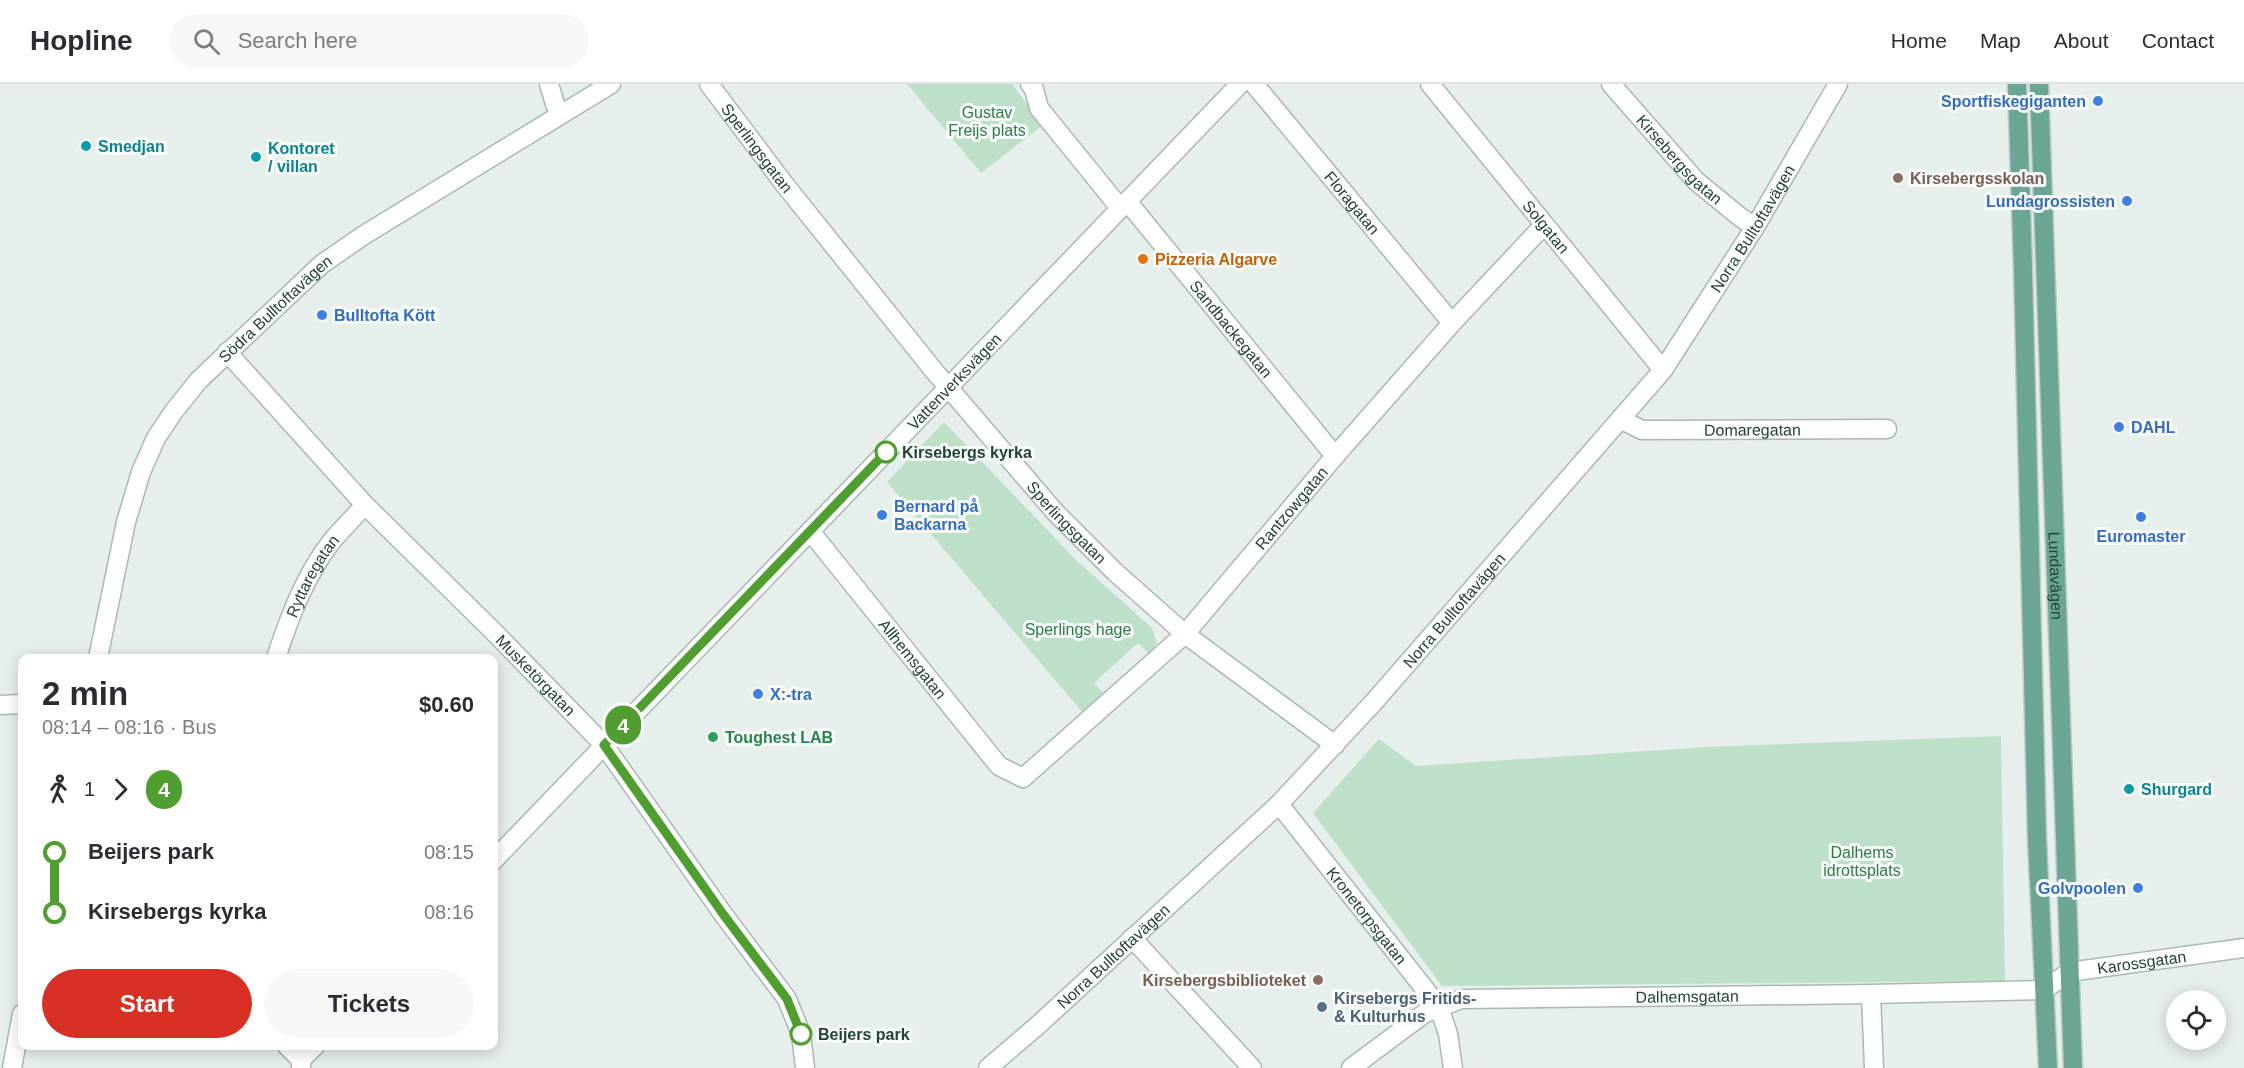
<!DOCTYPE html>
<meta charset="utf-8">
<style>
body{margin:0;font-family:Helvetica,sans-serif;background:#f7f7f7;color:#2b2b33;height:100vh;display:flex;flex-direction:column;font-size:22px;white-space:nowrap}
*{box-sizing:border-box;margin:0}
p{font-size:20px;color:#7c7c81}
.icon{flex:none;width:33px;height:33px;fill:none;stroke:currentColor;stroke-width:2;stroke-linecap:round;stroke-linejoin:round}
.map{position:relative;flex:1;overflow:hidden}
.details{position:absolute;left:18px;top:570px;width:480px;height:396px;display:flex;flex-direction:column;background:#fff;border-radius:12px;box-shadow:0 3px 15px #0003}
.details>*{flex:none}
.badge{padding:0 12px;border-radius:20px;font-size:21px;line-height:39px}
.buttons{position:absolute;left:2166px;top:906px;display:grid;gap:12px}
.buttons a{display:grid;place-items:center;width:60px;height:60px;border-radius:50%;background:#fff;box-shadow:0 3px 15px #0003;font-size:30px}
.map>.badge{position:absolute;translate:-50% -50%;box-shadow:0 0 0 3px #fff}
.legs{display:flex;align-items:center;gap:9px;height:66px;padding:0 24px;font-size:20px}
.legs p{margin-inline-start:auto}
.headline{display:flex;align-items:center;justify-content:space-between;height:102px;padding:0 24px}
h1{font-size:33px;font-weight:600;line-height:45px}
.action{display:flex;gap:12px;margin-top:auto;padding:12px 24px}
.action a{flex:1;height:69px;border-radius:36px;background:#d93025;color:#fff;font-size:24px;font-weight:600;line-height:69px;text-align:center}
.action a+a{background:#f7f7f7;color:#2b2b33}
ul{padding:0 24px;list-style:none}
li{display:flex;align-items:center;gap:21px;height:60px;font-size:22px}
li i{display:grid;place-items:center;width:9px;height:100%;margin:0 8px;background:currentColor}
li i::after{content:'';width:15px;height:15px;margin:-8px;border:4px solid;border-radius:50%;background:#fff}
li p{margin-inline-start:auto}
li:first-child i{background:linear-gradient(#0000 50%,currentColor 0)}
li:last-child i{background:linear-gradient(currentColor 50%,#0000 0)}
header{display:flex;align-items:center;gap:36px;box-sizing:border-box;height:84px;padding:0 30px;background:#fff;border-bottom:2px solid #e1e1e2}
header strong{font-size:28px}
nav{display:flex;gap:33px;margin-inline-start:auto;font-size:21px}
.search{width:420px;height:54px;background:#f7f7f7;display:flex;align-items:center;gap:15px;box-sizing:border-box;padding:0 21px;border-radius:33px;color:#7c7c81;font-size:22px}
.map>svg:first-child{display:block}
.green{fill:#bfe0c8}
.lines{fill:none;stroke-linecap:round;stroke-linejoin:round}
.minor-casing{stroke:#a8b8b2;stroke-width:21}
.major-casing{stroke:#c2cac8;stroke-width:21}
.minor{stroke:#fff;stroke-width:18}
.major{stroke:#6aa596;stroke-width:18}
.line-1-casing{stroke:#fff;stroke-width:14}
.line-1{stroke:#509e2f;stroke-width:9}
.shop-dot{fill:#3f7fe0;stroke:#f7fbf9;stroke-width:2}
.culture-dot{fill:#0f9aa8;stroke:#f7fbf9;stroke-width:2}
.education-dot{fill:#8d6e63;stroke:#f7fbf9;stroke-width:2}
.food-dot{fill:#e8710a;stroke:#f7fbf9;stroke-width:2}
.stop-1-dot{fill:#fff;stroke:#509e2f;stroke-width:3}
.leisure-dot{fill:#2e9e5b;stroke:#f7fbf9;stroke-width:2}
.service-dot{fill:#5c6f8a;stroke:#f7fbf9;stroke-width:2}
.labels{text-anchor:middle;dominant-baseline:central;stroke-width:6;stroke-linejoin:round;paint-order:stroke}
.shop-label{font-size:16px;font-weight:bold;fill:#366cbe;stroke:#f7fbf9;text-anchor:start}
.park-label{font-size:16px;fill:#2d7a4b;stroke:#f7fbf9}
.culture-label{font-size:16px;font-weight:bold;fill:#0d838f;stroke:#f7fbf9;text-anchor:start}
.street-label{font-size:16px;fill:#24423a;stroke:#f7fbf9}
.education-label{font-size:16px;font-weight:bold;fill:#785e54;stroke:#f7fbf9;text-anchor:start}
.food-label{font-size:16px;font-weight:bold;fill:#c56008;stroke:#f7fbf9;text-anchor:start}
.stop-label{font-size:16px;font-weight:bold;fill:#24423a;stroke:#f7fbf9;text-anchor:start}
.leisure-label{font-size:16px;font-weight:bold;fill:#27864d;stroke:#f7fbf9;text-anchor:start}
.service-label{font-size:16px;font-weight:bold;fill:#4e5e75;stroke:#f7fbf9;text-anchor:start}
</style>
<header>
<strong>Hopline</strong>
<div class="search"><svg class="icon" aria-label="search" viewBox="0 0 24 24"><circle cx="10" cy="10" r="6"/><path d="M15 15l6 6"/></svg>Search here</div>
<nav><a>Home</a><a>Map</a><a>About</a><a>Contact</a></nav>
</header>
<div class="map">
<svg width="2244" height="984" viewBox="0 0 2244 984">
<rect width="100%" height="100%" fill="#e6efeb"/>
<g class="green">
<polygon points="907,0 1012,0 1043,41 981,89"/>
<polygon points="944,338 1076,476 1152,544 1157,559 1149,570 1138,559 1094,599 1105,611 1083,629 887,398"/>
<polygon points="2001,652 2005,897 1442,902 1313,729 1379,655 1416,682 1708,663"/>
</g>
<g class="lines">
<g class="minor-casing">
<g id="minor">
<polyline points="549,0 555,20 560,31"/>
<path id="s1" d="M709 0 785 101 935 288 1055 428 1115 488 1185 550 1335 661"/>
<polyline points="1030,0 1034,5 1039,24 1120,124"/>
<path id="s2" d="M1254 0 1452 239"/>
<path id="s3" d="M1430 0 1663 286"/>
<path id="s4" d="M1611 0 1696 97 1740 133 1755 143"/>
<path id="s5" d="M1127 117 1335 372"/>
<path id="s6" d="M227 268 365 421 493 547 604 661 723 830 787 915 801 950 805 984"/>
<path id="s7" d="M1620 335 1642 346 1887 345"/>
<path id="s8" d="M810 447 999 682 1023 694 1185 550 1335 372 1452 239 1544 141"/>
<path id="s9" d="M98 574 126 438 141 388 156 354 174 327 199 296 322 180 364 151 611 0"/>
<path id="s10" d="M276 574C289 534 305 492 331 458 342 445 354 433 365 421"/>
<polyline points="0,621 22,620"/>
<path id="s11" d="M1279 720 1439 923 1448 950 1453 984"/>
<path id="s12" d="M494 776 1240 0"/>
<polyline points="1132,854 1252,984"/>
<polyline points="1871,910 1874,984"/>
<polyline points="287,962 301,976"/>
<polyline points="12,984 22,930"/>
<polyline points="301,984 301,976 315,962"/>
<path id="s13" d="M988 984 1037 942 1279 720 1373 619 1663 286 1755 143 1838 0"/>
<path id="s14" d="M1351 984 1425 929 1461 915 1871 910 2044 906 2069 888 2244 864"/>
</g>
</g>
<g class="major-casing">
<g id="major">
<polyline points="2017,0 2023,186 2037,755 2048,984"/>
<path id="s15" d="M2039 0 2073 984"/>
</g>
</g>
<use href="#minor" class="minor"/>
<use href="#major" class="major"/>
</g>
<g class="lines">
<g class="line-1-casing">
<polyline id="line-1" points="801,950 787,915 723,830 604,661 886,368"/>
</g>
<use href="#line-1" class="line-1"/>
</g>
<g class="shop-dot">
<circle cx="2098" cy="17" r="6"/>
<circle cx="2127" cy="117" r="6"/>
<circle cx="322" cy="231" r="6"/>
<circle cx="2119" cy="343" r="6"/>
<circle cx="882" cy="431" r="6"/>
<circle cx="2141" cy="433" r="6"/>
<circle cx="758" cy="610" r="6"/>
<circle cx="2138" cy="804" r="6"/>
</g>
<g class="culture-dot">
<circle cx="86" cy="62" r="6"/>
<circle cx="256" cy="73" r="6"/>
<circle cx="2129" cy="705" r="6"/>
</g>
<g class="education-dot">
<circle cx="1898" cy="94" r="6"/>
<circle cx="1318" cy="896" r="6"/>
</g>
<circle class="food-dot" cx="1143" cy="175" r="6"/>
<g class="stop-1-dot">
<circle cx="886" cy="368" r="10"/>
<circle cx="801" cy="950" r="10"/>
</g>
<circle class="leisure-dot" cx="713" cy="653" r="6"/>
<circle class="service-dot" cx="1322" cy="923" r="6"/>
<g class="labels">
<g class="shop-label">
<text x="2086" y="17" text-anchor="end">Sportfiskegiganten</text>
<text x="2115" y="117" text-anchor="end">Lundagrossisten</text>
<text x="334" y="231">Bulltofta Kött</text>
<text x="2131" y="343">DAHL</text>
<text x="894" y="422">Bernard på<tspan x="894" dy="18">Backarna</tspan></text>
<text x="2141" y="452" text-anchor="middle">Euromaster</text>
<text x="770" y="610">X:-tra</text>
<text x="2126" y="804" text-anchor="end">Golvpoolen</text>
</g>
<g class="park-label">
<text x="987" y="28">Gustav<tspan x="987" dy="18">Freijs plats</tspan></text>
<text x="1078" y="545">Sperlings hage</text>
<text x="1862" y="768">Dalhems<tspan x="1862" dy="18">idrottsplats</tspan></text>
</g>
<g class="culture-label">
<text x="98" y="62">Smedjan</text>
<text x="268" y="64">Kontoret<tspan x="268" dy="18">/ villan</tspan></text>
<text x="2141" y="705">Shurgard</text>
</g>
<g class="street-label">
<text stroke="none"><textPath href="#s1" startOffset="80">Sperlingsgatan</textPath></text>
<text stroke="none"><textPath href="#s4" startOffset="102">Kirsebergsgatan</textPath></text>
<text stroke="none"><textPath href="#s2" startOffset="154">Floragatan</textPath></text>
<text stroke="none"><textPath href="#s3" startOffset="184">Solgatan</textPath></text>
<text stroke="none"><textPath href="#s13" startOffset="1140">Norra Bulltoftavägen</textPath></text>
<text stroke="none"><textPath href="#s9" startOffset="405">Södra Bulltoftavägen</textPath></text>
<text stroke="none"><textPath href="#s5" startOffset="165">Sandbackegatan</textPath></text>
<text stroke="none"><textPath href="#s12" startOffset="664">Vattenverksvägen</textPath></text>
<text stroke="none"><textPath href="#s7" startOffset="135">Domaregatan</textPath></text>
<text stroke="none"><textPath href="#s8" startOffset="710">Rantzowgatan</textPath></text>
<text stroke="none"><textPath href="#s1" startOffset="566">Sperlingsgatan</textPath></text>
<text stroke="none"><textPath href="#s15" startOffset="492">Lundavägen</textPath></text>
<text stroke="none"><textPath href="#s10" startOffset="90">Ryttaregatan</textPath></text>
<text stroke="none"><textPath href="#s13" startOffset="654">Norra Bulltoftavägen</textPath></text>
<text stroke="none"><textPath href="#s8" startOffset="164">Allhemsgatan</textPath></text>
<text stroke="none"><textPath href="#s6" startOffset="447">Musketörgatan</textPath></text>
<text stroke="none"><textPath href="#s11" startOffset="142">Kronetorpsgatan</textPath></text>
<text stroke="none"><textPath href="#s13" startOffset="168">Norra Bulltoftavägen</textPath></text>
<text stroke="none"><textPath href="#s14" startOffset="818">Karossgatan</textPath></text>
<text stroke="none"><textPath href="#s14" startOffset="357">Dalhemsgatan</textPath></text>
</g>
<g class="education-label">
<text x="1910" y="94">Kirsebergsskolan</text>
<text x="1306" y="896" text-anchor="end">Kirsebergsbiblioteket</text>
</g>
<g class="food-label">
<text x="1155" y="175">Pizzeria Algarve</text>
</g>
<g class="stop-label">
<text x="902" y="368">Kirsebergs kyrka</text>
<text x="818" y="950">Beijers park</text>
</g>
<g class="leisure-label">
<text x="725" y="653">Toughest LAB</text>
</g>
<g class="service-label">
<text x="1334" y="914">Kirsebergs Fritids-<tspan x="1334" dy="18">&amp; Kulturhus</tspan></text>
</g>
</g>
</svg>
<div class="buttons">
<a><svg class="icon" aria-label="locate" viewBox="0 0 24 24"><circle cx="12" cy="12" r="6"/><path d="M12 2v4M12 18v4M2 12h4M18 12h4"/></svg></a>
</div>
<b class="badge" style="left:623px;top:641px;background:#509e2f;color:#fff">4</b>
<section class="details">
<div class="headline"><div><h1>2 min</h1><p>08:14 – 08:16 · Bus</p></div><b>$0.60</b></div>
<div class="legs"><svg class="icon" aria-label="walk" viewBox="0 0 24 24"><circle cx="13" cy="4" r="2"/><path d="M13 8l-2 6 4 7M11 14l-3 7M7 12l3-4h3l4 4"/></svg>1<svg class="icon" aria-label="forward" viewBox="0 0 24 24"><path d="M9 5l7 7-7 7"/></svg><b class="badge" style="background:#509e2f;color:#fff">4</b></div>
<ul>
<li><i style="color:#509e2f"></i><b>Beijers park</b><p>08:15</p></li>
<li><i style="color:#509e2f"></i><b>Kirsebergs kyrka</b><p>08:16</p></li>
</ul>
<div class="action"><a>Start</a><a>Tickets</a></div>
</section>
</div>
